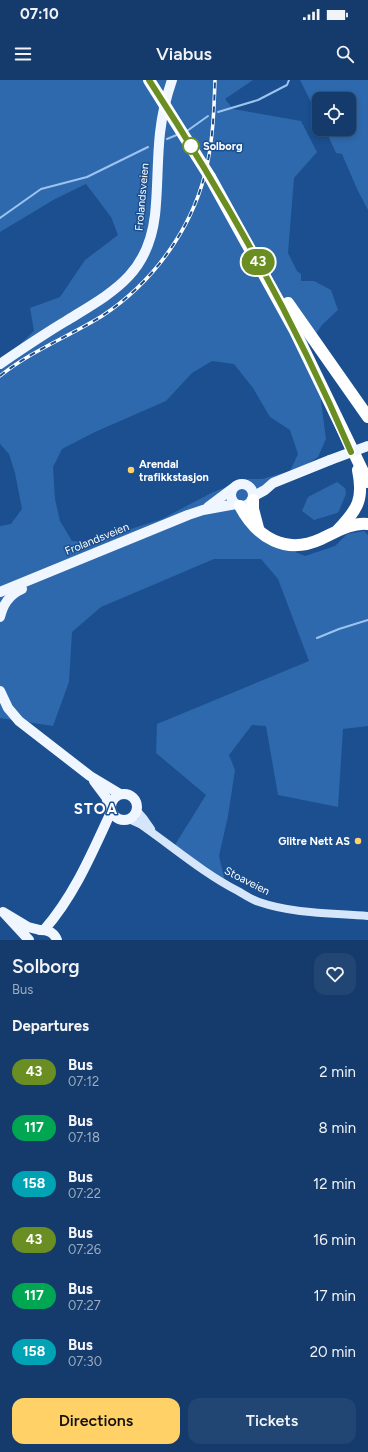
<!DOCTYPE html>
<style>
body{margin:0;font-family:Figtree,sans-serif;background:#214673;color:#f1f3f6;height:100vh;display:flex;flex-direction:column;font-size:15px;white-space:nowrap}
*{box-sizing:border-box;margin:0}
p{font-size:13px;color:#9dadc1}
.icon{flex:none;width:22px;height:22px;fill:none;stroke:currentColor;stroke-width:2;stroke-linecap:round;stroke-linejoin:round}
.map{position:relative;height:860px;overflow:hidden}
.drawer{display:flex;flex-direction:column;background:#143b6b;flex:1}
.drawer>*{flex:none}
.badge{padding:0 8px;border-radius:13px;font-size:14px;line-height:26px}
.tools{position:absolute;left:312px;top:12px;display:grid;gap:8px}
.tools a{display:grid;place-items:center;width:44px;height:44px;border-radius:8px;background:#143b6b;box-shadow:0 2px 6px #0003,0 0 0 1px #33557e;font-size:20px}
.map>.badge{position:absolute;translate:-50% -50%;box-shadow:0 0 0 2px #fff}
h2{padding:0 12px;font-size:15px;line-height:36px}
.round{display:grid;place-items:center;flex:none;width:42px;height:42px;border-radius:12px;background:#214673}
.overview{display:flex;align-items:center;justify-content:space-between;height:68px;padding:0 12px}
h1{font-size:19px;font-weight:600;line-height:30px}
.button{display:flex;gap:8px;margin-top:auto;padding:8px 12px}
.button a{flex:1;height:46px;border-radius:12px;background:#ffd166;color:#111;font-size:16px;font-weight:600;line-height:46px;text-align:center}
.button a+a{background:#214673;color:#f1f3f6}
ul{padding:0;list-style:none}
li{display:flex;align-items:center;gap:12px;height:56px;padding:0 12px}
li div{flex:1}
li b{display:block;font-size:15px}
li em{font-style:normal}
li .badge{min-width:44px;font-weight:700;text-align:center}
.status{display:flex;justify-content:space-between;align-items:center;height:28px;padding:0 20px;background:#143b6b;direction:ltr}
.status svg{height:11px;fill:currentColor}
header{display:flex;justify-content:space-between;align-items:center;height:52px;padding:0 12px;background:#143b6b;font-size:18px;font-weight:600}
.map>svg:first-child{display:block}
.green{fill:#2e69ad;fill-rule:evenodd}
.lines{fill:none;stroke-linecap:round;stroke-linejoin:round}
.stream{stroke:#9cc4f0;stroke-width:2}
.secondary{stroke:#d6e6fa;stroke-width:8}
.primary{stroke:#f0f6ff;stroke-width:10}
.highway{stroke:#fff;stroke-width:12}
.rail-casing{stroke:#fff;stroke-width:3.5}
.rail{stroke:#1b4f8f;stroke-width:2;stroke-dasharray:6;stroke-linecap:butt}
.primary-bridge{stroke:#f0f6ff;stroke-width:10}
.highway-bridge{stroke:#fff;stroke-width:12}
.line-casing{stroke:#fff;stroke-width:9}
.line{stroke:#6b8e23;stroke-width:6}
.stop-dot{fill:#fff;stroke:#6b8e23;stroke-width:2}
.poi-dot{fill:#ffd166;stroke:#1b4f8f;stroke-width:1.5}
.labels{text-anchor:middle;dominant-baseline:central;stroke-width:3;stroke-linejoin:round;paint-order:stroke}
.stop-label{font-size:11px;font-weight:bold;fill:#fff;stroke:#1b4f8f;text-anchor:start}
.street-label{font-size:11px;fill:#fff;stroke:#1b4f8f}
.poi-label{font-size:11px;font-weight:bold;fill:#fff;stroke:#1b4f8f;text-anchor:start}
.district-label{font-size:15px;font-weight:bold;letter-spacing:1px;fill:#fff;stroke:#1b4f8f}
</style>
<div class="status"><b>07:10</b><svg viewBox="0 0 49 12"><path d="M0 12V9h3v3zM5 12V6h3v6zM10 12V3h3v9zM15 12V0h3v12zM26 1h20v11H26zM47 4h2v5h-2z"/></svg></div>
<header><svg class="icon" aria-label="menu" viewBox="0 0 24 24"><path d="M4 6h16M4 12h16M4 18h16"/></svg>Viabus<svg class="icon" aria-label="search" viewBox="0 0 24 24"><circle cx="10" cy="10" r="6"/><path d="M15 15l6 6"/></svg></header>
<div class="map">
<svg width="368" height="860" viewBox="0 0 368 860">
<rect width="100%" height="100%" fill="#1b4f8f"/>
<g class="green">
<path d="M0 0H253L225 19 233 29 301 41 317 72 294 98 288 173 297 191 301 194V201H314L331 210 338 230 322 245 308 265 322 300 321 321 326 359 318 377 257 416 252 437 275 464 305 476 335 466 347 454 364 451 368 455V646L343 649 338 727 278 715 266 646 252 645 229 675 235 690 228 736 219 776 225 801 173 768 206 715 156 673 157 644 309 581 278 499 261 479H214L101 527 72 552 69 602 53 646 0 638V446L11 444 22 429 15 393 9 374 0 364V281L17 267 34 251 30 228 60 217 85 180 118 155 111 137 86 104 55 119 0 152ZM212 281 234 284 253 308 270 337 290 350 298 374 290 391 262 399H248L213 412 162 439 90 462 72 461 60 441 55 419 53 387 62 369 95 352 166 321 192 293Z"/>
<polygon points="300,0 368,0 368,130 357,109 342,74 336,73 325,49 349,49 349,19 319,19 319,38"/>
<polygon points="337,402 345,408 346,414 339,431 337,433 314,440 302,431 308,417"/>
</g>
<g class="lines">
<g class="stream">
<polyline points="218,32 258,20 287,5 289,0"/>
<polyline points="187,51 208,36"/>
<polyline points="167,59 179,54"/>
<polyline points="0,138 41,109 87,97 148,67"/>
<polyline points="317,558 339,549 368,540"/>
</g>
<g class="secondary">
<polyline points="137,731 144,739 151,749"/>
<path d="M129 739 140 744C172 766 203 793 238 811 245 815 252 820 259 822 294 834 332 833 368 836"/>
</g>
<g class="primary">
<path d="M0 284C22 269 44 254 66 241 113 212 148 195 155 135 158 108 157 80 160 53 162 35 166 17 172 0"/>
<circle cx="242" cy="415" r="11"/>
<polyline points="254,416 265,410 273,403 330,380"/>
<polyline points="208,427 232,409"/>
<polyline points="0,512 188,435 203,430 236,424"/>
<path d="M0 537C3 524 9 515 22 509"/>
<polyline points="0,611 8,628 19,641 90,696 120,714"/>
<polyline points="94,701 106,717 110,728"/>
<circle cx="124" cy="727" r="13"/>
<path d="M40 850C48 850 54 852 57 860"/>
<path d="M44 850C74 816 92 773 111 732"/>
<polyline points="29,860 3,832 28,847 40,850"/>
</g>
<g class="highway">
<polyline points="210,97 294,249 368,402"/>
<polyline points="288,223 368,337"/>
<polyline points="253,420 253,429 258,448"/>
<path d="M240 426C257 458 286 475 321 459 336 452 352 442 368 444"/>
<path d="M338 450C358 429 364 419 358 390"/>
</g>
<g class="rail-casing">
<path id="rail" d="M0 296C31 271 68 257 102 236 152 203 190 152 205 94 213 63 214 31 215 0"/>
</g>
<use href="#rail" class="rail"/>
<polyline class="primary-bridge" points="330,380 368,366"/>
<polyline class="highway-bridge" points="149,0 210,97"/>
</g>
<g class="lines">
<g class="line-casing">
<path id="line" d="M149 0C226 118 296 243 351 372"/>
</g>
<use href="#line" class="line"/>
</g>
<circle class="stop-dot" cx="191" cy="66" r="8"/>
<g class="poi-dot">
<circle cx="131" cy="390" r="4"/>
<circle cx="358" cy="761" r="4"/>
</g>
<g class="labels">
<g class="stop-label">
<text x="203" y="66">Solborg</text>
</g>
<g class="street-label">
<text transform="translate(142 117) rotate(-85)">Frolandsveien</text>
<text transform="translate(97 459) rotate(-22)">Frolandsveien</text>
<text transform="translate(247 801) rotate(27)">Stoaveien</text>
</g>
<g class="poi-label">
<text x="139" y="384">Arendal<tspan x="139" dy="13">trafikkstasjon</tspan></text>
<text x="350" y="761" text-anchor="end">Glitre Nett AS</text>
</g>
<g class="district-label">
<text x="96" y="729">STOA</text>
</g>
</g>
</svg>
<div class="tools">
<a><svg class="icon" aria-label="locate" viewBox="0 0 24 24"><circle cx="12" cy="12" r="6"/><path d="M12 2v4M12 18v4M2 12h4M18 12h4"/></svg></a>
</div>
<b class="badge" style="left:258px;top:182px;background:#6b8e23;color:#fff">43</b>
</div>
<section class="drawer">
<div class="overview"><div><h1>Solborg</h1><p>Bus</p></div><a class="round"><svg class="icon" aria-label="heart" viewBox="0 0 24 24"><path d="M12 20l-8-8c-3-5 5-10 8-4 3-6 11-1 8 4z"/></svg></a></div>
<h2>Departures</h2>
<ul>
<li><span class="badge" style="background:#6b8e23;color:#fff">43</span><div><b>Bus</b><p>07:12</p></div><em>2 min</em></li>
<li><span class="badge" style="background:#00a651;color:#fff">117</span><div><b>Bus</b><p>07:18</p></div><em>8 min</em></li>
<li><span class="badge" style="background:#00a3b4;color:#fff">158</span><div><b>Bus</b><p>07:22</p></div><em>12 min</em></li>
<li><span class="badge" style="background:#6b8e23;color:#fff">43</span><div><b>Bus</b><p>07:26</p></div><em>16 min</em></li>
<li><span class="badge" style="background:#00a651;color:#fff">117</span><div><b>Bus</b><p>07:27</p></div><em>17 min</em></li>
<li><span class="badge" style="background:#00a3b4;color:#fff">158</span><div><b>Bus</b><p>07:30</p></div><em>20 min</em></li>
</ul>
<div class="button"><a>Directions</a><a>Tickets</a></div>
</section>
